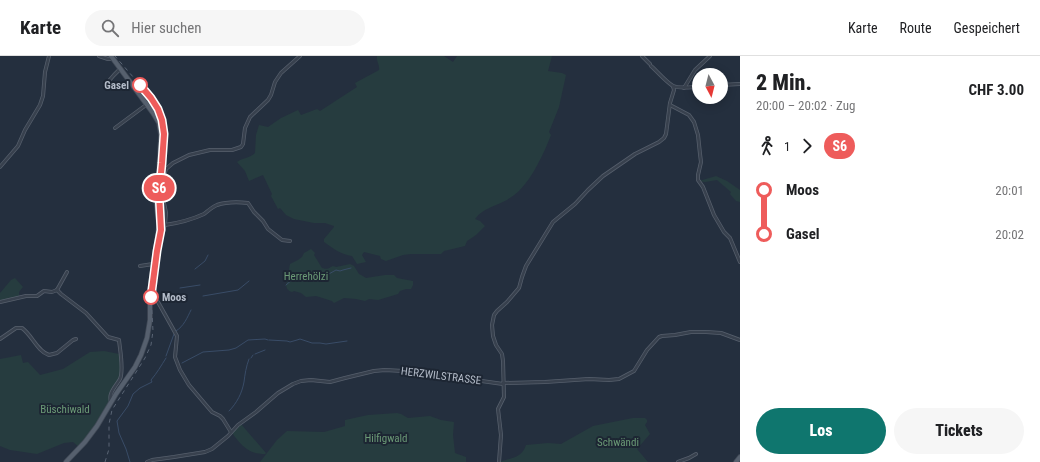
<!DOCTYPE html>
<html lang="de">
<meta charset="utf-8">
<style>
body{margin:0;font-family:"Roboto Condensed",sans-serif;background:#f6f6f6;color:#202124;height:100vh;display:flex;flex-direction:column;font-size:15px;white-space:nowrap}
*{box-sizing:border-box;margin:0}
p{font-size:13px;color:#757577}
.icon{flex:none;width:22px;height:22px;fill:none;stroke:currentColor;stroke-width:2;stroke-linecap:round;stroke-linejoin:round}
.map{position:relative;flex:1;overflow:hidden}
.sheet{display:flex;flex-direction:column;background:#fff;width:300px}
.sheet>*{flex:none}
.badge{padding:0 8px;border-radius:13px;font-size:14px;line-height:26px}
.needle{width:26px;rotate:173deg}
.fabs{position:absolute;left:692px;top:12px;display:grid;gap:8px}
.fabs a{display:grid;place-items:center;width:36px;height:36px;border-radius:50%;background:#fff;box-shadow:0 2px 10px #0003;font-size:20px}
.map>.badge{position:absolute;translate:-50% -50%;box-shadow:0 0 0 2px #fff}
.legs{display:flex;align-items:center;gap:6px;height:44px;padding:0 16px;font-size:13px}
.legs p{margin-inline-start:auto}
.summary{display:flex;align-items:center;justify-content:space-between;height:68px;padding:0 16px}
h1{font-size:22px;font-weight:800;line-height:30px}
.action{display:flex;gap:8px;margin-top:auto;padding:8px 16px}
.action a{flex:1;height:46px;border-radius:24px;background:#0f766e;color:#fff;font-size:16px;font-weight:800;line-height:46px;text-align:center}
.action a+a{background:#f6f6f6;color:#202124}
ul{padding:0 16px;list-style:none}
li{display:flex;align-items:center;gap:14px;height:44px;font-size:15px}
li i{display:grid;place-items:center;width:6px;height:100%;margin:0 5px;background:currentColor}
li i::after{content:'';width:10px;height:10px;margin:-5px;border:3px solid;border-radius:50%;background:#fff}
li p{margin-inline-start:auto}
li:first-child i{background:linear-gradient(#0000 50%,currentColor 0)}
li:last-child i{background:linear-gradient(currentColor 50%,#0000 0)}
header{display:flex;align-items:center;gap:24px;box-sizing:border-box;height:56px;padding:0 20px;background:#fff;border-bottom:1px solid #e0e0e0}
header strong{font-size:19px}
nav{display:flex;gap:22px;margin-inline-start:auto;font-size:14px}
.search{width:280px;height:36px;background:#f6f6f6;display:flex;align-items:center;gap:10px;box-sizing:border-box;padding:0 14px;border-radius:22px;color:#757577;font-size:15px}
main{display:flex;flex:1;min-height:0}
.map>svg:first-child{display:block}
.green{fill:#263c3f}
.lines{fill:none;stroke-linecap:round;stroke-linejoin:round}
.stream{stroke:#394c67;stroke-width:1}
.minor-casing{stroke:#565f6c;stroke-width:4}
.major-casing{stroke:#414a57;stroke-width:5.5}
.minor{stroke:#38414e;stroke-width:2.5}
.major{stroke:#56606e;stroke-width:4}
.rail{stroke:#5a6575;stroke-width:1;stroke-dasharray:4 4;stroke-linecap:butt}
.line-1-casing{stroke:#fff;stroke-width:9}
.line-1{stroke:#ee5c5b;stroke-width:6}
.stop-1-dot{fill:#fff;stroke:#ee5c5b;stroke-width:2}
.labels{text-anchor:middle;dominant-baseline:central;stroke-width:4;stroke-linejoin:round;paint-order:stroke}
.stop-label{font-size:11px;font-weight:bold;fill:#b4bcc9;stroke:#1d2633;text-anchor:end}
.park-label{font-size:11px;fill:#6b9a76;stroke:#1d2633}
.street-label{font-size:11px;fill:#b4bcc9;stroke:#1d2633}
</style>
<header>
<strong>Karte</strong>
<div class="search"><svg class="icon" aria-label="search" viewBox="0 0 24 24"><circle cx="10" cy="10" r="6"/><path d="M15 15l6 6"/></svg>Hier suchen</div>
<nav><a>Karte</a><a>Route</a><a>Gespeichert</a></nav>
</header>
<main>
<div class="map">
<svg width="740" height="406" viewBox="0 0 740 406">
<rect width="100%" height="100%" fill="#242f3e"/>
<g class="green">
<path d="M377 0H444L453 6 457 0H552L548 15 562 17 566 19 559 51 549 76 551 79C544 97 533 121 519 135 516 138 511 141 507 144 496 150 483 152 475 163L480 165 485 170 476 179 467 185 465 190 444 195 441 198H411L403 199 386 205 381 203 380 200 364 196 362 199 366 206 357 208 352 200C340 198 334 193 324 186V183L334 171V170L325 167H314L294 163 286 159 280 152 278 153 271 140 272 138 263 119 249 125 245 115 237 106C242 102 250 102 255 97L256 79 259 69 268 71 281 62 298 54 301 59 317 53 320 55 357 31 355 27 379 14C380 9 376 5 377 0Z"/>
<polygon points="716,120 727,125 740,134 740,146 736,145 730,138 731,136 717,124 705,126 699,125"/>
<path d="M311 193 315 197 314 199 322 212C329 214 328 212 333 210L336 211 350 208 354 210 359 218 361 219 366 222 385 219H394L397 222 413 225V229L411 233H406L400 235 398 238 378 244 369 243 365 245 356 243 344 242 334 247 332 245 316 240 306 241 301 237 294 235 292 236C288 235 286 232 286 228 290 222 288 216 290 208L298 204 302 201 304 197Z"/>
<polygon points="15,222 23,231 19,236 19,241 0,246 0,237 11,224"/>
<path d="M104 295 119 298C120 305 121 313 120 320 118 329 108 335 110 346L103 359 79 391 73 386 64 387 37 398 10 394 0 390V303L21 299 23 307 28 306 40 319 63 313 90 296Z"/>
<polygon points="397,357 401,358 408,362 430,360 441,364 454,366 453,379 455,397 466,401 466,406 260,406 277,384 287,375 324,376 345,370 345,364 368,359"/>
<path d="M633 362H645L647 364V366L645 369 650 378 637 393 648 406H499C511 402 522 402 526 389L548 387 561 388 593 370Z"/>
<path d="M241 368 266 397 265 398C248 398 242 390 232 377Z"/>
</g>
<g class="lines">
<g class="stream">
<polyline points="195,213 205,205 208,199"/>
<polyline points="286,229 293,223 301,221 309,217 324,219 327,219 336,214 340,215 343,214 351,212"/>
<polyline points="180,232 200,229"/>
<polyline points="203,240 238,234 249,225"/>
<path d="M176 275C184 270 187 262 191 254"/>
<polyline points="269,284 287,285 290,286 297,284 300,283 312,287 320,287 326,288 347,285"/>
<polyline points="255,298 265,294"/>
<polyline points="166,300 174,278"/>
<polyline points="251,302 253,299"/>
<polyline points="182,307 203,296 229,294 236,292 248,284 265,283 268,284"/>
<path d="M229 355C237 347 242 337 244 326 245 318 246 311 249 303"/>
<path d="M130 406 126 393 119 377 117 365 128 350 133 338 140 332 152 326 151 324C157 317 161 310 166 302"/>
</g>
<g class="minor-casing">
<g id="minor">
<polyline points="99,0 108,3 112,3"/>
<polyline points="642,0 650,8"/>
<path d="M651 10C658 16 665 25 673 30 680 33 691 31 699 31"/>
<polyline points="107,27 114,19 120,13"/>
<polyline points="721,29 740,28"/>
<polyline points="684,32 695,14 710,0"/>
<polyline points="670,49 689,59 694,66 698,79 700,98 701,106 698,119 698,124 703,131 714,159 724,176 730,182 740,206"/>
<polyline points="115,72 146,49"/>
<polyline points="0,111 18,90 25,74 40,49 43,40 45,16 49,0"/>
<path d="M165 169C179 167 191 164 204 158 208 155 212 151 217 149 226 146 238 146 248 147L254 156 263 165 268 173 282 184 290 185"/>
<polyline points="140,210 153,208"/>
<path d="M57 234 61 238 86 257 108 281 119 284C120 294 124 314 120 323 116 330 108 337 111 346"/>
<polyline points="57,234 67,216"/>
<polyline points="0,246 26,240 37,240 44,235 52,236 57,234"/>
<path d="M0 283 16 272H22C32 279 37 295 49 299L57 297 73 284 76 283"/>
<polyline points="503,327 545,326 589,323 609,324 619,323 634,315 647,294 659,281 662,280 675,279 691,276 706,276 721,277 740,284"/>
<polyline points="231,376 223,363 220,360 212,356 206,349 189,329 180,314 175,301 177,280 158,246 154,243 154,225 160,187 165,168 166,157 163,142 165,139 166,135 164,120 166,113 173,107 189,99 210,94 232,94 241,91 243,88 245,72 250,61 268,44 271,39 275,26 281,17 300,0"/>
<polyline points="147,406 152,404 174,401 205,396 212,393 228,380 238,369 256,356 278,337 293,328 301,325 311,324 330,326 345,322 374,315 385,314 403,315 415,316 430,319 446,320 503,328"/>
<polyline points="499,406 501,379 498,353 504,341 503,305 502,298 496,289 493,280 492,269 494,259 497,255 507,246 519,232 522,221 526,210 553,166 575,148 588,134 603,120 635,98 659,86 664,82 666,78 670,47 674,34 673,30"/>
<polyline points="678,406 689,402 696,398"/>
</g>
</g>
<g class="major-casing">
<g id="major">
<polyline points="66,406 85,386 97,370 116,338 135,311 141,299 147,282 150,264 150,234 159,170 156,143 159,115 161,79 159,67 153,57 111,0"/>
<polyline points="736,406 740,401"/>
</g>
</g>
<use href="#minor" class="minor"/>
<use href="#major" class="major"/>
<polyline class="rail" points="105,406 109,393 109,368 112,354 145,302 151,289 153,275 151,239 161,171 159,138 162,107 163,73 160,58 153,44 115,0"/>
</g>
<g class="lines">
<g class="line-1-casing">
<polyline id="line-1" points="140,29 151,42 158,53 162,64 164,78 162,107 159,137 161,174 157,195 151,241"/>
</g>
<use href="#line-1" class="line-1"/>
</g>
<g class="stop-1-dot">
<circle cx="140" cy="29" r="7"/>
<circle cx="151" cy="241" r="7"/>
</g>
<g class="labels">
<g class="stop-label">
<text x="129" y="29">Gasel</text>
<text x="162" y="241" text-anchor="start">Moos</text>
</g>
<g class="park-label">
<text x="306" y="220">Herrehölzi</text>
<text x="65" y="353">Büschiwald</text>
<text x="386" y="382">Hilfigwald</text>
<text x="618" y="386">Schwändi</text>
</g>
<g class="street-label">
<text transform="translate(441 320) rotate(7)">HERZWILSTRASSE</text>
</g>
</g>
</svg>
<div class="fabs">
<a><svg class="needle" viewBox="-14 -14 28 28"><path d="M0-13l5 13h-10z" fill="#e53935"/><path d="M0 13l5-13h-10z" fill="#757577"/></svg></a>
</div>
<b class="badge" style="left:159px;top:132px;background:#ee5c5b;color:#fff">S6</b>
</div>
<section class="sheet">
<div class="summary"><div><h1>2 Min.</h1><p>20:00 – 20:02 · Zug</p></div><b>CHF 3.00</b></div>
<div class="legs"><svg class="icon" aria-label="walk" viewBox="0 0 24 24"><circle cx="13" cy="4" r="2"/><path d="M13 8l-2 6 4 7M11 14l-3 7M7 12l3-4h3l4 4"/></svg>1<svg class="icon" aria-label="forward" viewBox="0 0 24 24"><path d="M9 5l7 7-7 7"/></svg><b class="badge" style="background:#ee5c5b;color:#fff">S6</b></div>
<ul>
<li><i style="color:#ee5c5b"></i><b>Moos</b><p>20:01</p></li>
<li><i style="color:#ee5c5b"></i><b>Gasel</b><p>20:02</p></li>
</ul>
<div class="action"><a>Los</a><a>Tickets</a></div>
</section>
</main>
